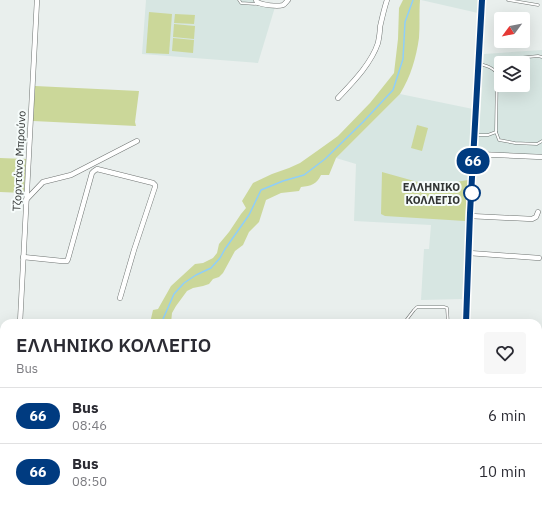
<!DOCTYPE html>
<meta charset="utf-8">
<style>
body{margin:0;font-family:"IBM Plex Sans",sans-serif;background:#f7f7f7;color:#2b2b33;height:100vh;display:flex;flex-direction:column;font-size:15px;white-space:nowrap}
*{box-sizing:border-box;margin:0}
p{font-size:13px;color:#7c7c81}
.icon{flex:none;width:22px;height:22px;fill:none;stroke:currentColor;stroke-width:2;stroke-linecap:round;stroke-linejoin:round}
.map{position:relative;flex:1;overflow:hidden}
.details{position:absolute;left:0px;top:319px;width:542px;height:188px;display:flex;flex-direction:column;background:#fff;border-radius:12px 12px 0 0;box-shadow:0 4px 16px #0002}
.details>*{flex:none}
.badge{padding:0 8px;border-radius:13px;font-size:14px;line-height:26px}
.needle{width:26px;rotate:238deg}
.controls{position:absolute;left:494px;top:12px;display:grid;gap:8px}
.controls a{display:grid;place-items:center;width:36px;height:36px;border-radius:4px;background:#fff;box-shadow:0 4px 16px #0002;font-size:20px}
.map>.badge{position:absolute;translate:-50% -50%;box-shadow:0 0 0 2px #fff}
.round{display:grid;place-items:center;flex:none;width:42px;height:42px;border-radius:4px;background:#f7f7f7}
.headline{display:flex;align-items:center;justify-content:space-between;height:68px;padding:0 16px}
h1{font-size:19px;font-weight:600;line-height:30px}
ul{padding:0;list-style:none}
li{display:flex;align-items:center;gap:12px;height:56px;padding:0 16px;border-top:1px solid #e1e1e2}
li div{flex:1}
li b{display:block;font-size:15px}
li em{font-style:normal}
li .badge{min-width:44px;font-weight:700;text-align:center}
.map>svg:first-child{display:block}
.built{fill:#d7e6e2;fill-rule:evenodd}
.green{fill:#cbd799}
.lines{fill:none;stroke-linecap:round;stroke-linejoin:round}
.stream{stroke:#8fcef9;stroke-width:1.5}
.service-casing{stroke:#6f7472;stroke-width:3}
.minor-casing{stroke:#6f7472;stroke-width:5.5}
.secondary-casing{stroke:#6f7472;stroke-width:7}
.service{stroke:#fff;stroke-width:2}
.minor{stroke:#fff;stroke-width:4.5}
.secondary{stroke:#daf3dd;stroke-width:6}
.line-casing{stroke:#fff;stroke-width:9}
.line{stroke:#003b80;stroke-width:6}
.stop-dot{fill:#fff;stroke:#003b80;stroke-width:2}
.labels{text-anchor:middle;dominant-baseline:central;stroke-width:4;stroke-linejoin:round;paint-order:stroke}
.street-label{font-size:11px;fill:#323534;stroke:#f6fcfb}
.stop-label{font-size:11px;font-weight:bold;fill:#323534;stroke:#f6fcfb;text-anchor:end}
</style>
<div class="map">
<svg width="542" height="507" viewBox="0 0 542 507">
<rect width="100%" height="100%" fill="#e9efed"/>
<g class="built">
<polygon points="146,0 254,0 254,6 275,7 258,63 142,54"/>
<polygon points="421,0 478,0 478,13"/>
<path d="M542 50V155L478 152 484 54ZM501 63H523V85H501Z"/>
<polygon points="400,94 473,109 462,299 421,300 424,249 429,249 431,225 354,221 356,164 336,158"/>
</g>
<g class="green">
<path d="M403 0H420C419 12 420 25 419 38 416 58 411 76 400 94L336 158 329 175H321C317 184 311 186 301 187L299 191 281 193 266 200 259 222 249 232 243 245 235 251 223 273 219 277 213 279 209 284 203 286 193 288 187 291 176 306 172 313 171 323H150L153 310 158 309 171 286 195 264 203 263 213 258 217 253 219 244 229 232 241 214 246 208 242 201 253 183 272 174 289 168 300 163 317 151 338 136 370 103 394 73 398 39 399 8Z"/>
<polygon points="149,12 172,14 169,54 146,53"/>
<polygon points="175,14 195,15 194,24 174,23"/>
<polygon points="174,24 195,26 194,39 173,37"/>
<polygon points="173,38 194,40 193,53 172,51"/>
<polygon points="35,86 139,91 135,122 136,126 33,121"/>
<polygon points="417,125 428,128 422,151 411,148"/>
<polygon points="0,158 26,159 24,193 0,192"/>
<polygon points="382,172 432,186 468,180 465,221 385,216 381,214"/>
<polygon points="45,503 108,503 103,507 41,507"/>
</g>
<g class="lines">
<g class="stream">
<polyline points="162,323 163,319 174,294 184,283 196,275 211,268 220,258 225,249 249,215 261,190 283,181 304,175 325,159 363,122 393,90 403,59 405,22 413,0"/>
<polyline points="61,507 64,503"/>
</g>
<g class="service-casing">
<g id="service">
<polyline points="239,0 241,3 258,4"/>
<polyline points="508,0 538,5"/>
<polyline points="502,63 507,59 538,56 542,57"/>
<polyline points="497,73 501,64"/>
<polyline points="496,132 499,140 515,143 537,144 542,141"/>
<path d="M476 135H488L496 132 497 73C492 67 487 66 480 64"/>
<polyline points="404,323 414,310 417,307 444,307 447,308 448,323"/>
<polyline points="461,503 461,507"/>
<polyline points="475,503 481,507"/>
<polyline points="486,507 486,503"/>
</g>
</g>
<g class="minor-casing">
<g id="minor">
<path d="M256 0 257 2C262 5 278 7 283 5 285 4 287 1 288 0"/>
<path d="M338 98C353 82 371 64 378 43 379 38 380 32 380 27 382 18 384 9 387 0"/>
<polyline points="474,154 542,157"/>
<polyline points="25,201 43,182 71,175 137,141"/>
<polyline points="470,216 532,219 536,217 538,212"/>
<polyline points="469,253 539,258"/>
<polyline points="23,257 62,261 67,261 68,259 92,173 94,171 97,169 153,183 155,185 155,187 134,250 120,298"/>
<polyline points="20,323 37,0"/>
<polyline points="0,412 4,412"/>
<polyline points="206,507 212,503"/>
</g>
</g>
<g class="secondary-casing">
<g id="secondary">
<polyline points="466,323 470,213 482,0"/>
<polyline points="443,507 445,503"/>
</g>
</g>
<use href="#service" class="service"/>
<use href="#minor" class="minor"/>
<use href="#secondary" class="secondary"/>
</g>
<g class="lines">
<g class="line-casing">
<polyline id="line" points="466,323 470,213 482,0"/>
</g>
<use href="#line" class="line"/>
</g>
<circle class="stop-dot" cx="472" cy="193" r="8"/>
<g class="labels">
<g class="street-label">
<text transform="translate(19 161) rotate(-87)">Τζορντάνο Μπρούνο</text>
</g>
<g class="stop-label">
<text x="460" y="187">ΕΛΛΗΝΙΚΟ<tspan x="460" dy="13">ΚΟΛΛΕΓΙΟ</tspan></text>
</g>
</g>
</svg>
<div class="controls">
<a><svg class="needle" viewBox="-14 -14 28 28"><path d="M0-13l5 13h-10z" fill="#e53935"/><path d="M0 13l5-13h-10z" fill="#7c7c81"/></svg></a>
<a><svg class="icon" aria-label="layers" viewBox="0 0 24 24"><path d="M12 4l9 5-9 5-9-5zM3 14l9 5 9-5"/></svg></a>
</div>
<b class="badge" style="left:473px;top:161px;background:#003b80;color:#fff">66</b>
<section class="details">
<div class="headline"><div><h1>ΕΛΛΗΝΙΚΟ ΚΟΛΛΕΓΙΟ</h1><p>Bus</p></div><a class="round"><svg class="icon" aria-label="heart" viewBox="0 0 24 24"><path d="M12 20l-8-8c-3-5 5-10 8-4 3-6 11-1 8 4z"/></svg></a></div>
<ul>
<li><span class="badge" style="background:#003b80;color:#fff">66</span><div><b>Bus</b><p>08:46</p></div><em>6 min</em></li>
<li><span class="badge" style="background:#003b80;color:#fff">66</span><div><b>Bus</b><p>08:50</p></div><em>10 min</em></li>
</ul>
</section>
</div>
